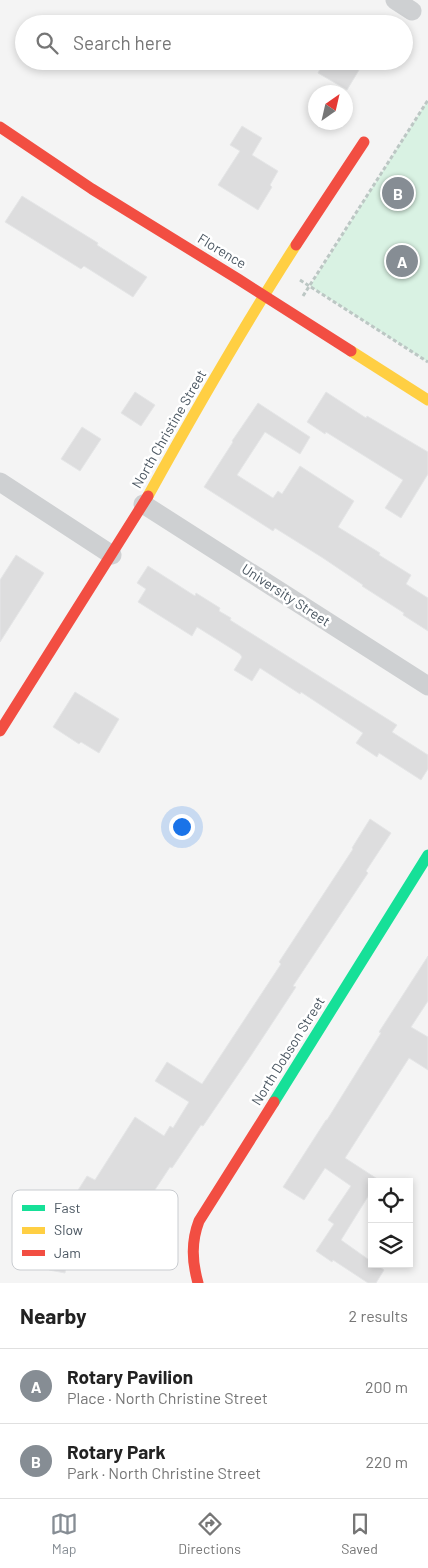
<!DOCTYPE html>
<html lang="en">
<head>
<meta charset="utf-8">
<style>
  body { margin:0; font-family:Barlow,sans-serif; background:#f2f2f2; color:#222 }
  .controls { position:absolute; right:15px; bottom:15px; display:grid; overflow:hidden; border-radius:0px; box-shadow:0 2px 8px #0003 }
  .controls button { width:45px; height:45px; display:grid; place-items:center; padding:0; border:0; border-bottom:1px solid #e0e0e0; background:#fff; color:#222; font:25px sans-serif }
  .compass { position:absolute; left:308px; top:85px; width:45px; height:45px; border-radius:50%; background:#fff; box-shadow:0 2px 8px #0003; rotate:34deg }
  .you { position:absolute; left:181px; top:826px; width:18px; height:18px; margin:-12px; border:4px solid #fff; border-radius:50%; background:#1a73e8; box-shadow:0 0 0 8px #1a73e833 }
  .badge { display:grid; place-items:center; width:32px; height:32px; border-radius:50%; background:#868d94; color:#fff; font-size:16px; font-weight:700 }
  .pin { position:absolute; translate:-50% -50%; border:2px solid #fff; box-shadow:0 1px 5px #0006 }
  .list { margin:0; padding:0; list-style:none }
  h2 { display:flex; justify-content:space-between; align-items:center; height:65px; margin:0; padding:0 20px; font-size:21px }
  h2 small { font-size:16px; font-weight:400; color:#767676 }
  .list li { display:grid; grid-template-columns:32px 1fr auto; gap:15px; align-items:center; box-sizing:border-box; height:75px; padding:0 20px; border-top:1px solid #e0e0e0 }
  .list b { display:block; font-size:19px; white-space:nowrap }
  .list p { margin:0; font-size:16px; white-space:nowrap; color:#767676 }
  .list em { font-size:16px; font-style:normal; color:#767676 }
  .icon { flex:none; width:28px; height:28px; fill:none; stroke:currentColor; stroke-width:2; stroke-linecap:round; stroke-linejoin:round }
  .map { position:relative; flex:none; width:428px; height:1283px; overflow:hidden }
  .search { position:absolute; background:#fff; box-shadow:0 2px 8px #0003; left:15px; right:15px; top:15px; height:55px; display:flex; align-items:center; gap:12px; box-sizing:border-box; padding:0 18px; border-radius:28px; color:#767676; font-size:19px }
  .sheet { height:215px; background:#fff }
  nav { display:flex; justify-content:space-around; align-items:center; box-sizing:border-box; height:70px; border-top:1px solid #e0e0e0; background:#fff; font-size:14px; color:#767676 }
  nav a { display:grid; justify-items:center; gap:2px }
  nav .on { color:#868d94 }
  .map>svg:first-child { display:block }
</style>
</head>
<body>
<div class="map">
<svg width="428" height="1283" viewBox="0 0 428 1283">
  <rect width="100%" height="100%" fill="#f4f4f4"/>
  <path fill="#d9f2e3" d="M428,100v262l-118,-76z"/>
  <g fill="#ddddde" stroke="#e5e6e7">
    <path d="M324,61h20l15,9 -12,20 -29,-17z"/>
    <path d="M242,126l20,12 -10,17 26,16 -8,14 2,2 -14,23 -40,-25 22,-34 -10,-6z"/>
    <path d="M22,196l76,47 -1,2 50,32 -14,20 -49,-31 -3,3 -76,-47z"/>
    <path d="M414,249l4,17 -28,8 -5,-18z"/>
    <path d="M135,392l20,13 -14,21 -20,-13z"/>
    <path d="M326,392l40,26 1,-2 61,36v22l-27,44 -16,-10 18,-28 -77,-48 -1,2 -18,-12z"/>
    <path d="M258,403l52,34 -10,17 -35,-22 -28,43 36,23 5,-7 4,3 18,-28 54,35 -16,26 42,26 -1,2 32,20 -5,9 22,14v33l-25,-16 1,-2 -42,-27 1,-1 -40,-27 -48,-30 -2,3 -69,-44 29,-45 -1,-1z"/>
    <path d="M82,427l19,12 -21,32 -19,-12z"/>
    <path d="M16,555l28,18 -44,69v-62z"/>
    <path d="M148,566l47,30 1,-3 24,15 -1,3 12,7 -1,2 167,105 -5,7 36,23v14l-7,11 -42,-27 -2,4 -21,-14 7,-10 -62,-41 -1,2 -40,-26 -8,13 -18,-11 8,-13 -2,-3 -43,-27 -5,9 -54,-34 8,-13 -9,-6z"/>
    <path d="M75,692l44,27 -20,34 -18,-11 -2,2 -26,-17z"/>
    <path d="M370,819l21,14 -25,38 2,2 -75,113 3,1 -44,67 -49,72 -2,-1 -29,43 -2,-1 -27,41 -2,-1 -31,47 -21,-13 17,-28 -31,-18 12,-19 8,4 40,-63 29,19 6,-10 3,2 16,-26 -34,-21 12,-19 35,22 79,-120 -2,-2 74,-113 -1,-1z"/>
    <path d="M428,956v45l-17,26 17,10v33l-19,-12 -64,100 34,22 -2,2h-5v8l-31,50 31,22v2h4l8,6 -8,13h-8l-35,-23 -1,2 -16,-11 18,-27 -6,-4 23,-34 -26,-18 -21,32 -21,-13 43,-67h1l54,-87 -2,-1z"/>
    <path d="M52,1253l16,3 -3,17 -16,-3z"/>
  </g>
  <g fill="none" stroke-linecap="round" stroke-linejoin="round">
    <g stroke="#bcc7c4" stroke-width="3" stroke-dasharray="4 2.5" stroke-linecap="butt">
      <path d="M300,280l128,82"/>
      <path d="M303,296l125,-196"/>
    </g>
    <g stroke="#ced0d2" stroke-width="19">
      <path d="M395,0l17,11"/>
      <path d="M0,482l112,73"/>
      <path d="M143,504l285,182"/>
    </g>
    <path stroke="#16e098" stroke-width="11" d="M274,1102l154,-247"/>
    <g stroke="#ffcf43" stroke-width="11">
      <path d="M351,351l77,49"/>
      <path d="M148,496c47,-85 95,-169 148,-251"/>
    </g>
    <g stroke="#f24e42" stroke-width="11">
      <path d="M0,127l92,62 146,90 113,72"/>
      <path d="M296,245l68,-103"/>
      <path d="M0,731l148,-235"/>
      <path d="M198,1283c-6,-22 -7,-41 1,-62l75,-119"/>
    </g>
  </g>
  <g text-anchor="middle" stroke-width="5" stroke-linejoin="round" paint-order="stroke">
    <g font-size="14" fill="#4a5661" stroke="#fff">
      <text transform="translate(222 251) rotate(31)" y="5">Florence</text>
      <text transform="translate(169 429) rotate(-60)" y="5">North Christine Street</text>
      <text transform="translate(286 595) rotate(33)" y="5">University Street</text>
      <text transform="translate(288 1051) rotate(-58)" y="5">North Dobson Street</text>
    </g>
  </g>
  <rect x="12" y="1190" width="166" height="80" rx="8" fill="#fff" stroke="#c9ccd0" stroke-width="1"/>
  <rect x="22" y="1205" width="23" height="6" fill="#16e098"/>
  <rect x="22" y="1227" width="23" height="7" fill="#ffcf43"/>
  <rect x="22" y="1250" width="23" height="6" fill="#f24e42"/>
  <g font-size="14" fill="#4a5661">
    <text x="54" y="1213">Fast</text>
    <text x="54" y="1235">Slow</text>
    <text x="54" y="1258">Jam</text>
  </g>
</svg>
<div class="controls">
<button><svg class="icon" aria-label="locate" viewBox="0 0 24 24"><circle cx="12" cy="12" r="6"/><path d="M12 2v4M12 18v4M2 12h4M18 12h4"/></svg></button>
<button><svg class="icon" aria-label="layers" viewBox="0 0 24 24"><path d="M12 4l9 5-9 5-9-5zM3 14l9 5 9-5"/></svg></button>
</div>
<svg class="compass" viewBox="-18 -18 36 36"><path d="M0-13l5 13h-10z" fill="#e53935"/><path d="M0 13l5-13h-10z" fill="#767676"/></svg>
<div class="you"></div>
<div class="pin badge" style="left:402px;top:261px">A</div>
<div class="pin badge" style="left:398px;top:193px">B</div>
<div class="search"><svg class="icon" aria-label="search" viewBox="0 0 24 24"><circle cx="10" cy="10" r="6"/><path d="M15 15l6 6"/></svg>Search here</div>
</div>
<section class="sheet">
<h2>Nearby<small>2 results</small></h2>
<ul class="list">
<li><span class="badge">A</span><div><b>Rotary Pavilion</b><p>Place · North Christine Street</p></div><em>200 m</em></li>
<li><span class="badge">B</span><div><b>Rotary Park</b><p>Park · North Christine Street</p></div><em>220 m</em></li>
</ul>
</section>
<nav>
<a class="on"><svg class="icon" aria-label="map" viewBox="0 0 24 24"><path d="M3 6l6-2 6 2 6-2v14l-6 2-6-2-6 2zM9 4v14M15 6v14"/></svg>Map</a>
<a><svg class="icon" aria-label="directions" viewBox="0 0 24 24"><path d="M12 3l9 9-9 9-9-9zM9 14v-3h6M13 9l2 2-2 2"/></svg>Directions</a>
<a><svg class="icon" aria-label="saved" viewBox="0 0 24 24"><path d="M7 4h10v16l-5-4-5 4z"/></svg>Saved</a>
</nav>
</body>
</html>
